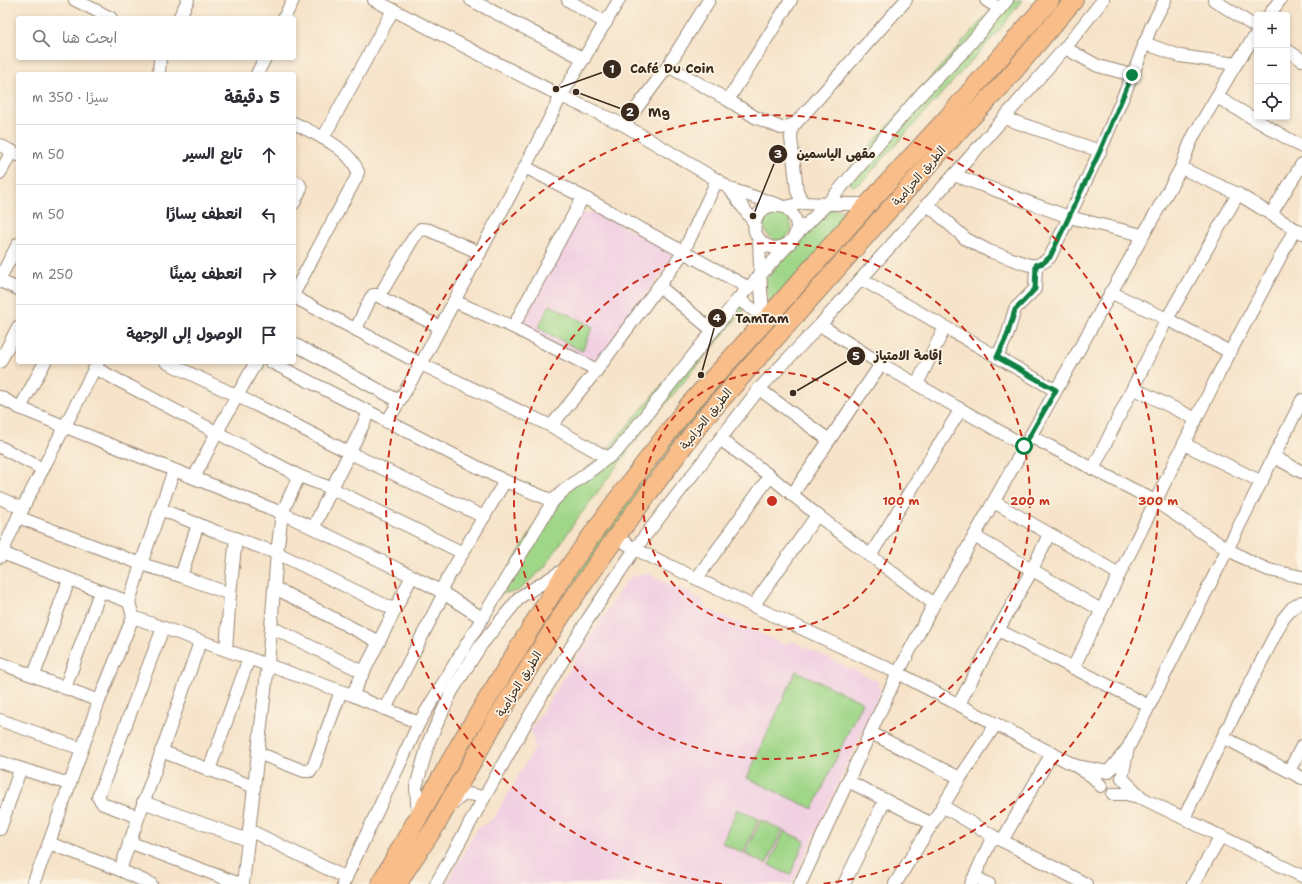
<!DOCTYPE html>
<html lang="ar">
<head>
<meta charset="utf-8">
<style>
  body { margin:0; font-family:"Shantell Sans","Playpen Sans Arabic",sans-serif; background:#f2f2f3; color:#2b2b33; direction:rtl }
  .controls { position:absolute; right:12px; top:12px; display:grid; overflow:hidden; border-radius:4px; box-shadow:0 2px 6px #0003 }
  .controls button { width:36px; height:36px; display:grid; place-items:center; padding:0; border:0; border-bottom:1px solid #e1e1e2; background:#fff; color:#2b2b33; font:20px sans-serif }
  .stop { position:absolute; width:12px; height:12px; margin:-9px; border:3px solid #0b8043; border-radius:50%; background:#fff }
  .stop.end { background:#0b8043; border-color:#fff; box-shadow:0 1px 4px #0008 }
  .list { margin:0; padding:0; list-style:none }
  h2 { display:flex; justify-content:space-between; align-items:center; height:52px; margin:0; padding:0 16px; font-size:17px }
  h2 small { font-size:13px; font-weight:400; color:#7c7c81 }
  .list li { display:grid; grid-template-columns:26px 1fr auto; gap:12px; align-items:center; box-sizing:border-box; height:60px; padding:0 16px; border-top:1px solid #e1e1e2 }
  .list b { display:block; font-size:15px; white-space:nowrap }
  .list em { font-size:13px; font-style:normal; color:#7c7c81 }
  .icon { flex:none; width:22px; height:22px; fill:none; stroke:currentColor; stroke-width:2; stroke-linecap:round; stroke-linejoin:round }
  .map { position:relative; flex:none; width:1302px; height:884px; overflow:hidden; direction:ltr }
  .search { position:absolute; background:#fff; box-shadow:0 2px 6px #0003; left:16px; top:16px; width:280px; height:44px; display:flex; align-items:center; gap:10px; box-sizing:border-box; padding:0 14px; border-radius:4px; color:#7c7c81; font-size:15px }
  .panel { position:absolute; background:#fff; box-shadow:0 2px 6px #0003; left:16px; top:72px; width:280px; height:292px; border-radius:4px; direction:rtl }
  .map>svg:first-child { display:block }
</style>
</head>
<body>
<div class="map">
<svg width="1302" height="884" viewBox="0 0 1302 884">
  <rect width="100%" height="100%" fill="#fcf5e5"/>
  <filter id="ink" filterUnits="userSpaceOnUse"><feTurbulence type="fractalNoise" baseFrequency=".025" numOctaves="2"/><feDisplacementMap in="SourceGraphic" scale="8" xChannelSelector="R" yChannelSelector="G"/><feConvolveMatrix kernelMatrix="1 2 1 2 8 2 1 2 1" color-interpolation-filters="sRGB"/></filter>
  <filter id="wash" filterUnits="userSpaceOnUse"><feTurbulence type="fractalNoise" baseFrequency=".012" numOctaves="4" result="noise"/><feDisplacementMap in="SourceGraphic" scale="16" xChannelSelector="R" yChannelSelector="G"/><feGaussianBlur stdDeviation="0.9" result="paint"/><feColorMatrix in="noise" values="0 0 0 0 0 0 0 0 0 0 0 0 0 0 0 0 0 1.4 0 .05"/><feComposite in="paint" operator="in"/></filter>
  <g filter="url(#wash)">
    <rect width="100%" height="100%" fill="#f6e3c9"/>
    <g fill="#f1d0e2">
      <path d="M597,212l72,39 4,8 -72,97 -16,5 -55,-27 -7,-13 57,-107z"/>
      <path d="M648,573l54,26 4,9 77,36 9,-3 85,40 4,10 -89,193h-346l31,-55 16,-10 42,-72 -4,-18 97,-151z"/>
    </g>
    <g fill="#9fd688" stroke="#6d8053">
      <path d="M1000,0h22l-20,27 -140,155 -9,4 -10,-10z"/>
      <path d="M1056,0h9l-367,416 -255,375 112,-194 138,-186z"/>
      <path d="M830,209l23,3 -84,95 -4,-26 28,-36z"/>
      <path d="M779,211l10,4 3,16c-2,2 -4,5 -7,7 -16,11 -34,-21 -6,-27z"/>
      <path d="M738,297l6,5 -1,9 -93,111 -75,100 -31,46 -26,23 -25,4 57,-94 55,-49z"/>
      <path d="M550,305l43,22 -11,24 -44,-23z"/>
      <path d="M796,671l66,31 -49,107 -66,-31z"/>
      <path d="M737,809l22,10 -16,34 -21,-10z"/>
      <path d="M761,820l21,10 -16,34 -21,-10z"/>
      <path d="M784,831l21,10 -15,34 -21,-10z"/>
    </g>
  </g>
  <g filter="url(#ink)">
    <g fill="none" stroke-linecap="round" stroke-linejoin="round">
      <g stroke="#988674" stroke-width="14">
        <g id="minor">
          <path d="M75,0l36,18"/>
          <path d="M374,0l187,96 63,29 93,55 13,9 49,16"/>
          <path d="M471,0l113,59"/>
          <path d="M568,0l38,23"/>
          <path d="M986,0l14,9"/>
          <path d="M1214,0l43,28"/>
          <path d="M1269,15l11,-15"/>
          <path d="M179,18l9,-18"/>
          <path d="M284,18l9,-18"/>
          <path d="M1144,43l36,13 56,8"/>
          <path d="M1065,48l33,18 34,9"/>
          <path d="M1287,50l15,10"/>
          <path d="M668,66l60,34 27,17 26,11 6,-1 9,-4 18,-20 92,-103"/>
          <path d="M159,74l1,-16"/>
          <path d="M257,74l8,-16"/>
          <path d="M1217,97l85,50"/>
          <path d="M728,100l63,-100"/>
          <path d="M1004,118l96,33"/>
          <path d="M294,123c21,11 56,25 64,49l-2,6 -62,115"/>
          <path d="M624,125l44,-59 41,-66"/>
          <path d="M792,126l-1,12 6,53 6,12"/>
          <path d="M323,138l70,-128"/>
          <path d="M0,145l18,10"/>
          <path d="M525,167l58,30 166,91"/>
          <path d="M1181,168l8,-22 5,-11 42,-71 21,-31"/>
          <path d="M0,173l12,-22"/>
          <path d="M954,175l115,42 73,18"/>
          <path d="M294,181l5,3 2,4 -7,15"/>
          <path d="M730,189l25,35"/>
          <path d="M927,204l39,35 23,12 37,13c10,3 17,0 24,-7l50,-106 37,-87 14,-37 14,-27"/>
          <path d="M785,207c34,26 -14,60 -29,27 -5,-11 3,-26 15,-28 5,-1 10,1 15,1 6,-1 12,-4 18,-4 7,0 14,1 21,1 15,0 29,0 43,0"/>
          <path d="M1271,214l31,-50"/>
          <path d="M795,236l32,-32 96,-112 40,-40 44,-52"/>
          <path d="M759,240l2,50 3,32"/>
          <path d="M0,278l18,-34"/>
          <path d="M861,279l194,111"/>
          <path d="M0,281l18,8"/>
          <path d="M659,286l54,45"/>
          <path d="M384,288l30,-51 7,-8 8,1 51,23"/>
          <path d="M1110,292l57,27 63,33"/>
          <path d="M294,297l127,67 130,62 57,32"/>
          <path d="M738,299l26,18"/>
          <path d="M454,301l59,26 84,43"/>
          <path d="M820,325l61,39 144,82"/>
          <path d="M513,327l70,-130"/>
          <path d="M356,329l14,-30 3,-4h3l64,32"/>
          <path d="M294,344l105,57"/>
          <path d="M997,357l10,-21 8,-27 20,-20 1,-24"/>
          <path d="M0,362l18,-35"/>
          <path d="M166,362l90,43 94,48 134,64"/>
          <path d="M271,362l234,119 48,20"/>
          <path d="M95,368l204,108 32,12 132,65"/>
          <path d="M917,384l28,-57"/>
          <path d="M1133,388l63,31"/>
          <path d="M759,389l70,51"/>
          <path d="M0,397l20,11 46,19 216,86 130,63 28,15 42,27"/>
          <path d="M20,408l25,-46"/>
          <path d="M387,422l34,-58 104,-197 36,-71 58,-96"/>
          <path d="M551,426l46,-56 86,-117 34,-73"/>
          <path d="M1030,436l125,65 72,48 28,15 14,6 33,7"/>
          <path d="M720,439l50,37 47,39 117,89"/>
          <path d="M1184,444l78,38"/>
          <path d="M0,447l43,22"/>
          <path d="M1274,457l28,15"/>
          <path d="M1093,469l74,-150 71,-125 57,35"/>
          <path d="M194,478l23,-46 39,-70"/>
          <path d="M792,495l89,-131"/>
          <path d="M0,498l23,11"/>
          <path d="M994,502l125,72"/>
          <path d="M160,509l57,23 60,21 118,57"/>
          <path d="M18,517l123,47 40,12 49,18"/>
          <path d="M314,527c17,-39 37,-76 55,-115"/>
          <path d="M974,536l127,74"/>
          <path d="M616,537l19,12 118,57 145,67 178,93"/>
          <path d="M2,553l127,49"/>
          <path d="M870,556l91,-147"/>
          <path d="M0,557l18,-40 80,-155"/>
          <path d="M181,576l17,-52"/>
          <path d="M697,578l73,-102"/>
          <path d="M275,588l104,54"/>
          <path d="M440,591l65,-110"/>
          <path d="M753,606l64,-91"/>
          <path d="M133,617l219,78 67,28"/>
          <path d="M271,627l92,45"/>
          <path d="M998,630l151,76"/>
          <path d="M226,650l4,-56 6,-56"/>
          <path d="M0,663l99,38"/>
          <path d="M1073,668l143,-289 79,-150 7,4"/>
          <path d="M34,675l35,-95"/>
          <path d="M65,688l35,-96"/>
          <path d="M352,695l60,-119"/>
          <path d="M959,704l39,-74 34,-60 17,-36"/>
          <path d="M385,709l59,-116"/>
          <path d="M0,720l82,29"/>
          <path d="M871,733l89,45"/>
          <path d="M1223,737l79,41"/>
          <path d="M1128,748l174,-348"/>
          <path d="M161,751l93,36"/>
          <path d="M258,753l46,18h6l4,-6 27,-74"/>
          <path d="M0,762l69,22"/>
          <path d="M209,770l40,-112"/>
          <path d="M1289,771l13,-25"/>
          <path d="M848,781l84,43"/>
          <path d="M1101,786l-8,-9 -17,-11 32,6 20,-24 -6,30 20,20 -16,-4h-13"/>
          <path d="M1142,798l160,78"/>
          <path d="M143,802l105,38"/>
          <path d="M452,805c11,-13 17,-13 32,-7"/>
          <path d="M944,807l49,29 93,48"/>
          <path d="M418,816l-2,-29 13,-46 23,-50 29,-46 39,-48 45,-28"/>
          <path d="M138,817l-35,-13 -5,-7 65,-169"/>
          <path d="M1184,818l39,-81 60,-118 9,-11 10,-6"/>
          <path d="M0,829l20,-59"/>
          <path d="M249,830l97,48"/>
          <path d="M1002,841l50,-88"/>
          <path d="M129,842l111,42"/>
          <path d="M49,843l71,27 31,14"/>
          <path d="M120,870l80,-228"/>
          <path d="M975,877l14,7"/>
          <path d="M33,884l16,-41 50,-142 34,-84 -4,-15 12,-38 33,-94"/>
          <path d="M243,884l25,-220 9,-111 5,-40 17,-37"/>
          <path d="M343,884l76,-161 134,-222 9,-9 56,-42 120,-151 52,-56"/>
          <path d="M436,884l97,-174 55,-91 47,-70 124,-160 61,-64 134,-150 111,-127 38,-48"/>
          <path d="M800,884l98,-211 36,-69 29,-48 218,-388 57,26"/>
          <path d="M844,884l41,-84"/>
          <path d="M895,884l65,-106 36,-54"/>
          <path d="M971,884l22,-48"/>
          <path d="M1193,884l28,-48"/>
        </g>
      </g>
      <g stroke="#988674" stroke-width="20">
        <g id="highway">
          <path d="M380,884l83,-145 85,-139 21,-33 45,-63 74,-98 76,-84 104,-118 80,-87 102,-117"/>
          <path d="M398,884l8,-14 30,-45 60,-105 71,-113 49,-70 86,-116 261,-295 39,-41 72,-85"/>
        </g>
      </g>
      <use href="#minor" stroke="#fff" stroke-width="12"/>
      <use href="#highway" stroke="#f8bd88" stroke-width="18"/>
    </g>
  </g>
  <g fill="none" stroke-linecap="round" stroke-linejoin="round" filter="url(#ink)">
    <path stroke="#0b8043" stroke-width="5" d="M1024,446l32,-56 -59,-33 10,-21 8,-26 20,-21 1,-24 7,-2 7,-6 50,-106 32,-76"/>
  </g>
  <g fill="none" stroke="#c8321e" stroke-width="2" stroke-dasharray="7 5">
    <circle cx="772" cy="501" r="129"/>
    <circle cx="772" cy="501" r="258"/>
    <path d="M722 884A386 386 0 1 1 822 884"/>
  </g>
  <g text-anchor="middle" stroke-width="3.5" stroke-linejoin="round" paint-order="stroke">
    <g font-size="12" fill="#3b2a1e" stroke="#fcf5e5">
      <text transform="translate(919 176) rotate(-49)" y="4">الطريق الحزامية</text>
      <text transform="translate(706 419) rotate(-51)" y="4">الطريق الحزامية</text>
      <text transform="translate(519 684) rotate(-58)" y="4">الطريق الحزامية</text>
    </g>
  </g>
  <circle cx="772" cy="501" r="6" fill="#c8321e" stroke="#fcf5e5" stroke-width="2"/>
  <g font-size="12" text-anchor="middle" font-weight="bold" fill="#c8321e" stroke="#fcf5e5" stroke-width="3.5" stroke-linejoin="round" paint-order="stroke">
    <text x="901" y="505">100 m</text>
    <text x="1030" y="505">200 m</text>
    <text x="1158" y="505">300 m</text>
  </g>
  <path fill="none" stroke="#3b2a1e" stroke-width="1.5" d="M556 89L612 69M576 92L630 112M753 216L778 154M701 375L717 318M793 393L856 356"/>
  <g fill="#3b2a1e" stroke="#fcf5e5" stroke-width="1.5">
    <circle cx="556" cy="89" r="4"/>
    <circle cx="576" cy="92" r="4"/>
    <circle cx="753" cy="216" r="4"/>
    <circle cx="701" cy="375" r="4"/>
    <circle cx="793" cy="393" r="4"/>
    <circle cx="612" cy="69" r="10"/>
    <circle cx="630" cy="112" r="10"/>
    <circle cx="778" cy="154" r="10"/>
    <circle cx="717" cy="318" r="10"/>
    <circle cx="856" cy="356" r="10"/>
  </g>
  <g font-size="12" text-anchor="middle" font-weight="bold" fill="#fff">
    <text x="612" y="73">1</text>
    <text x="630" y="116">2</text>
    <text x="778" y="158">3</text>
    <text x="717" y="322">4</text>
    <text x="856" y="360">5</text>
  </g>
  <g font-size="13" text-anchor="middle" font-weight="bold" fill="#3b2a1e" stroke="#fcf5e5" stroke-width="3.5" stroke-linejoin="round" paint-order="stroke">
    <text x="672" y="73">Café Du Coin</text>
    <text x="659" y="117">Mg</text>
    <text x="836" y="158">مقهى الياسمين</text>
    <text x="762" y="323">TamTam</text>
    <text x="908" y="360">إقامة الامتياز</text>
  </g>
</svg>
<div class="controls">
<button>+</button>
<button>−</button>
<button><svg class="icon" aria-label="locate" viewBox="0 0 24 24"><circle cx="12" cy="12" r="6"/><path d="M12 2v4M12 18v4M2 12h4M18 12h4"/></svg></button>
</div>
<div class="stop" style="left:1024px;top:446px"></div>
<div class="stop end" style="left:1132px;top:75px"></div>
<div class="search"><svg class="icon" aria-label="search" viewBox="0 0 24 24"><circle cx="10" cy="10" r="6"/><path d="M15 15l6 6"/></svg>ابحث هنا</div>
<section class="panel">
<h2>5 دقيقة<small>سيرًا · 350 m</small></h2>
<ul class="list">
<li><svg class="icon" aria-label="ahead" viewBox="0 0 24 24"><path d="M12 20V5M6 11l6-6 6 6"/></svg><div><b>تابع السير</b></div><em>50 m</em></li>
<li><svg class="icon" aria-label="left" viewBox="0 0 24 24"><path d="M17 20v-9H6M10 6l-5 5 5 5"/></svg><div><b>انعطف يسارًا</b></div><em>50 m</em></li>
<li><svg class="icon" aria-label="right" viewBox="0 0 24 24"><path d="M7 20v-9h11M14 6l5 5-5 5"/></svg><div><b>انعطف يمينًا</b></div><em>250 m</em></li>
<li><svg class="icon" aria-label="arrive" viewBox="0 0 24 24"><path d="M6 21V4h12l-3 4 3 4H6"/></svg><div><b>الوصول إلى الوجهة</b></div></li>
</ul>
</section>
</div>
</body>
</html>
